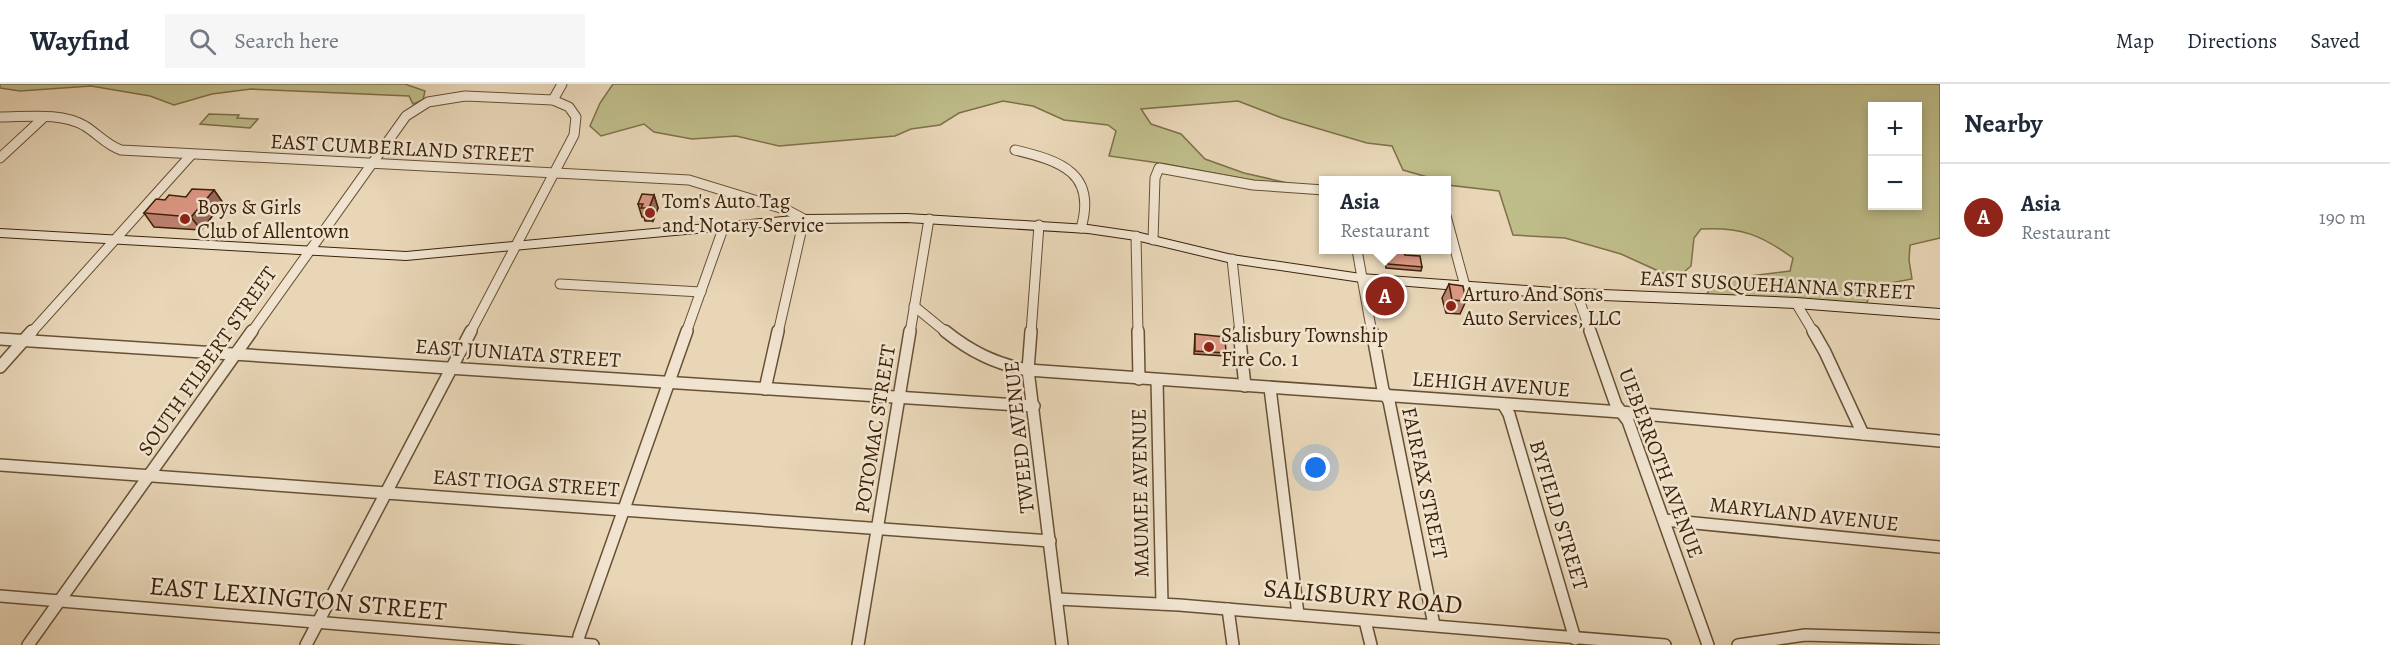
<!DOCTYPE html>
<html lang="en">
<head>
<meta charset="utf-8">
<style>
  body { margin:0; font-family:Alegreya,serif; background:#f6f6f7; color:#1f2937 }
  .controls { position:absolute; right:18px; top:18px; display:grid; overflow:hidden; border-radius:0px; box-shadow:0 3px 9px #0003 }
  .controls button { width:54px; height:54px; display:grid; place-items:center; padding:0; border:0; border-bottom:2px solid #e0e1e3; background:#fff; color:#1f2937; font:30px sans-serif }
  .you { position:absolute; left:1316px; top:384px; width:21px; height:21px; margin:-15px; border:4px solid #fff; border-radius:50%; background:#1a73e8; box-shadow:0 0 0 9px #1a73e833 }
  .badge { display:grid; place-items:center; width:39px; height:39px; border-radius:50%; background:#8f2418; color:#fff; font-size:20px; font-weight:700 }
  .pin { position:absolute; translate:-50% -50%; border:3px solid #fff; box-shadow:0 2px 6px #0006 }
  .popup { position:absolute; left:1319px; top:92px; width:132px; height:78px; box-sizing:border-box; display:grid; place-content:center; border-radius:0px; background:#fff; filter:drop-shadow(0 2px 4px #0005); font-size:20px; white-space:nowrap; color:#747a83 }
  .popup b { font-size:22px; color:#1f2937 }
  .popup::after { content:''; position:absolute; left:50%; top:100%; margin-left:-12px; border:12px solid transparent; border-top-color:#fff }
  .list { margin:0; padding:0; list-style:none }
  h2 { display:flex; justify-content:space-between; align-items:center; height:78px; margin:0; padding:0 24px; font-size:26px }
  h2 small { font-size:20px; font-weight:400; color:#747a83 }
  .list li { display:grid; grid-template-columns:39px 1fr auto; gap:18px; align-items:center; box-sizing:border-box; height:108px; padding:0 24px; border-top:2px solid #e0e1e3 }
  .list b { display:block; font-size:22px; white-space:nowrap }
  .list p { margin:0; font-size:20px; white-space:nowrap; color:#747a83 }
  .list em { font-size:20px; font-style:normal; color:#747a83 }
  .icon { flex:none; width:33px; height:33px; fill:none; stroke:currentColor; stroke-width:2; stroke-linecap:round; stroke-linejoin:round }
  .map { position:relative; flex:none; width:1940px; height:561px; overflow:hidden }
  header { display:flex; align-items:center; gap:36px; box-sizing:border-box; height:84px; padding:0 30px; background:#fff; border-bottom:2px solid #e0e1e3 }
  header strong { font-size:28px }
  nav { display:flex; gap:33px; margin-inline-start:auto; font-size:21px }
  .search { width:420px; height:54px; background:#f6f6f7; display:flex; align-items:center; gap:15px; box-sizing:border-box; padding:0 21px; border-radius:0px; color:#747a83; font-size:22px }
  main { display:flex }
  aside { flex:1; background:#fff }
  .map>svg:first-child { display:block }
</style>
</head>
<body>
<header>
<strong>Wayfind</strong>
<div class="search"><svg class="icon" aria-label="search" viewBox="0 0 24 24"><circle cx="10" cy="10" r="6"/><path d="M15 15l6 6"/></svg>Search here</div>
<nav><a>Map</a><a>Directions</a><a>Saved</a></nav>
</header>
<main>
<div class="map">
<svg width="1940" height="561" viewBox="0 0 1940 561">
  <rect width="100%" height="100%" fill="#e8d6b7"/>
  <filter id="stains"><feTurbulence type="fractalNoise" baseFrequency=".00333" numOctaves="4"/><feColorMatrix values="0 0 0 0 .2 0 0 0 0 .09 0 0 0 0 .02 0 0 0 .5 -.17"/></filter>
  <radialGradient id="worn" r=".72"><stop offset=".6" stop-color="#630" stop-opacity="0"/><stop offset="1" stop-color="#630" stop-opacity=".3"/></radialGradient>
  <g fill="#bebc89" stroke="#7e7048" stroke-width="1.5" fill-rule="evenodd">
    <path d="M0,0h405l20,7 -2,9 -10,4 -4,-8 -158,-7 -39,5 -38,11 -24,-9 -59,-10 -71,5 -20,-3z"/>
    <path d="M613,0h1327v154l-30,7 -1,15 3,19 -37,7 -11,22 -159,-10 6,-12 22,-8 57,-7 3,-13c-32,-23 -51,-31 -92,-29l-7,9 -3,28 -15,13 -55,-25 -56,-16 -52,-3 -14,-44 -52,-6 -1,-4 -8,-1 -35,-10 -11,-24 -25,-3 -85,-25 -44,-17 -97,8 10,15 30,10 24,25 39,14 57,13 -24,-1 -111,-21 -57,-8 7,-25 -8,-6 -44,-5 -31,-14 -30,-5 -44,12 -19,12 -29,4 -16,7 -116,10 -43,-10 -44,3 -38,-7 -10,-8 -43,12 -11,-10 10,-23zM1872,22h46v100h-46z"/>
    <path d="M209,30l30,1 -2,3 21,1 -8,9 -50,-4z"/>
  </g>
  <g fill="none" stroke-linecap="round" stroke-linejoin="round">
    <g stroke="#685034" stroke-width="11">
      <g id="minor-far1">
        <path d="M553,16l9,-16"/>
        <path d="M0,33c27,0 61,-5 85,9 13,8 21,19 36,24l568,30 98,30 17,9 -26,114"/>
        <path d="M1015,66c46,11 82,23 66,78"/>
        <path d="M0,74l42,-39"/>
        <path d="M1446,132l19,70"/>
        <path d="M1136,152l2,97"/>
        <path d="M1153,156l2,-62 4,-10 94,17 71,5"/>
        <path d="M1357,166l15,83"/>
        <path d="M1232,175l8,74"/>
        <path d="M560,200l141,8"/>
        <path d="M1577,210l14,39"/>
        <path d="M1796,219l18,30"/>
        <path d="M914,222l33,27"/>
        <path d="M31,249l160,-178"/>
        <path d="M251,249l155,-217 22,-14 37,-6 88,4 16,7 7,10 -2,18 -104,198"/>
        <path d="M686,249l38,-107"/>
        <path d="M910,249l19,-114"/>
        <path d="M1031,249l8,-108"/>
      </g>
    </g>
    <g stroke="#685034" stroke-width="14">
      <g id="minor">
        <path d="M945,247c26,21 51,33 83,39l593,42 319,29"/>
        <path d="M1031,247l-3,39 34,275"/>
        <path d="M1138,247l1,48"/>
        <path d="M1239,247l6,55"/>
        <path d="M1372,247l11,59 6,11 45,224"/>
        <path d="M1590,247l26,74 12,16 80,224"/>
        <path d="M1813,247l12,21 38,82"/>
        <path d="M0,255l1034,67"/>
        <path d="M0,283l32,-36"/>
        <path d="M1157,296l5,224"/>
        <path d="M1270,304l28,226"/>
        <path d="M765,305l13,-58"/>
        <path d="M1503,320l6,10 66,225"/>
        <path d="M0,381l1050,76"/>
        <path d="M1664,436l276,27"/>
        <path d="M0,512l593,49"/>
        <path d="M1057,515l122,6 486,40"/>
        <path d="M1228,525l5,36"/>
        <path d="M1365,537l6,24"/>
        <path d="M28,561l224,-314"/>
        <path d="M306,561l165,-314"/>
        <path d="M578,561l1,-9 108,-305"/>
        <path d="M858,561l52,-314"/>
        <path d="M1738,561l67,-10 135,4"/>
      </g>
    </g>
    <g stroke="#3e2308" stroke-width="2">
      <path id="secondary" d="M907,130l181,11 48,7 96,23 129,19 193,14 242,10 144,11v10l-144,-11 -242,-10 -193,-16 -129,-19 -96,-23 -48,-7 -181,-11 -103,1 -398,37 -406,-23v-8l406,23 398,-37z"/>
    </g>
    <use href="#minor-far1" stroke="#f0e4d0" stroke-width="9"/>
    <use href="#minor" stroke="#f0e4d0" stroke-width="11"/>
    <use href="#secondary" fill="#f0e4d0" fill-rule="evenodd"/>
  </g>
  <g fill="#bd8271" stroke="#3e2308" stroke-width="1.5">
    <path d="M214,106l9,13 -22,27 -47,-3 -10,-14 21,-13 21,-3z"/>
    <path d="M654,111l4,13 -5,13h-8l-1,-4h-2l-4,-13z"/>
    <path d="M1384,165l21,6 17,12 -1,4 -35,-3 -3,-16z"/>
    <path d="M1379,197l19,13 -4,10 -16,-2 -3,-11z"/>
    <path d="M1449,200l17,17 -6,13 -14,-1 -4,-15z"/>
    <path d="M1195,250l31,19 -1,3 -31,-2z"/>
  </g>
  <g fill="#9a6a5c" stroke="#3e2308" stroke-width="1.5">
    <path d="M214,106l9,13 -22,27 -10,-13z"/>
    <path d="M654,111l4,13 -5,13 -4,-13z"/>
  </g>
  <g fill="#dc9783" stroke="#3e2308" stroke-width="1.5">
    <path d="M192,105l22,1 -23,27 -47,-4 12,-14 9,1 4,-5 17,2z"/>
    <path d="M642,110l12,1 -5,13h-8l2,-4h-5z"/>
    <path d="M1385,165l18,1 2,5 15,1 2,11 -34,-3z"/>
    <path d="M1379,197l18,1 1,12 -16,-2z"/>
    <path d="M1449,200l14,2 3,15 -14,-1z"/>
    <path d="M1195,250l30,3 1,16 -31,-2z"/>
  </g>
  <g fill="#8f2418" stroke="#f0e4d0" stroke-width="2">
    <circle cx="650" cy="129" r="6"/>
    <circle cx="185" cy="135" r="6"/>
    <circle cx="1451" cy="222" r="6"/>
    <circle cx="1209" cy="263" r="6"/>
  </g>
  <g text-anchor="middle" stroke-width="5" stroke-linejoin="round" paint-order="stroke">
    <g font-size="21" fill="#3e2308" stroke="#f0e4d0">
      <text transform="translate(402 64) rotate(3)" y="7">EAST CUMBERLAND STREET</text>
      <text transform="translate(1777 201) rotate(3)" y="7">EAST SUSQUEHANNA STREET</text>
      <text transform="translate(518 269) rotate(4)" y="7">EAST JUNIATA STREET</text>
      <text transform="translate(207 277) rotate(-55)" y="7">SOUTH FILBERT STREET</text>
      <text transform="translate(1491 300) rotate(4)" y="7">LEHIGH AVENUE</text>
      <text transform="translate(875 345) rotate(-81)" y="7">POTOMAC STREET</text>
      <text transform="translate(1019 353) rotate(-96)" y="7">TWEED AVENUE</text>
      <text transform="translate(1661 379) rotate(69)" y="7">UEBERROTH AVENUE</text>
      <text transform="translate(526 399) rotate(4)" y="7">EAST TIOGA STREET</text>
      <text transform="translate(1425 399) rotate(78)" y="7">FAIRFAX STREET</text>
      <text transform="translate(1140 409) rotate(-91)" y="7">MAUMEE AVENUE</text>
      <text transform="translate(1804 430) rotate(6)" y="7">MARYLAND AVENUE</text>
      <text transform="translate(1559 431) rotate(73)" y="7">BYFIELD STREET</text>
    </g>
    <g font-size="21" fill="#3e2308" stroke="#f0e4d0" text-anchor="start">
      <text x="662" y="124">Tom's Auto Tag<tspan x="662" dy="24">and Notary Service</tspan></text>
      <text x="197" y="130">Boys &amp; Girls<tspan x="197" dy="24">Club of Allentown</tspan></text>
      <text x="1463" y="217">Arturo And Sons<tspan x="1463" dy="24">Auto Services, LLC</tspan></text>
      <text x="1221" y="258">Salisbury Township<tspan x="1221" dy="24">Fire Co. 1</tspan></text>
    </g>
    <g font-size="26" fill="#3e2308" stroke="#f0e4d0">
      <text transform="translate(1363 512) rotate(5)" y="9">SALISBURY ROAD</text>
      <text transform="translate(298 514) rotate(5)" y="9">EAST LEXINGTON STREET</text>
    </g>
  </g>
  <rect width="100%" height="100%" filter="url(#stains)"/>
  <rect width="100%" height="100%" fill="url(#worn)"/>
</svg>
<div class="controls">
<button>+</button>
<button>−</button>
</div>
<div class="you"></div>
<div class="pin badge" style="left:1385px;top:212px">A</div>
<div class="popup"><b>Asia</b>Restaurant</div>
</div>
<aside>
<h2>Nearby<small></small></h2>
<ul class="list">
<li><span class="badge">A</span><div><b>Asia</b><p>Restaurant</p></div><em>190 m</em></li>
</ul>
</aside>
</main>
</body>
</html>
